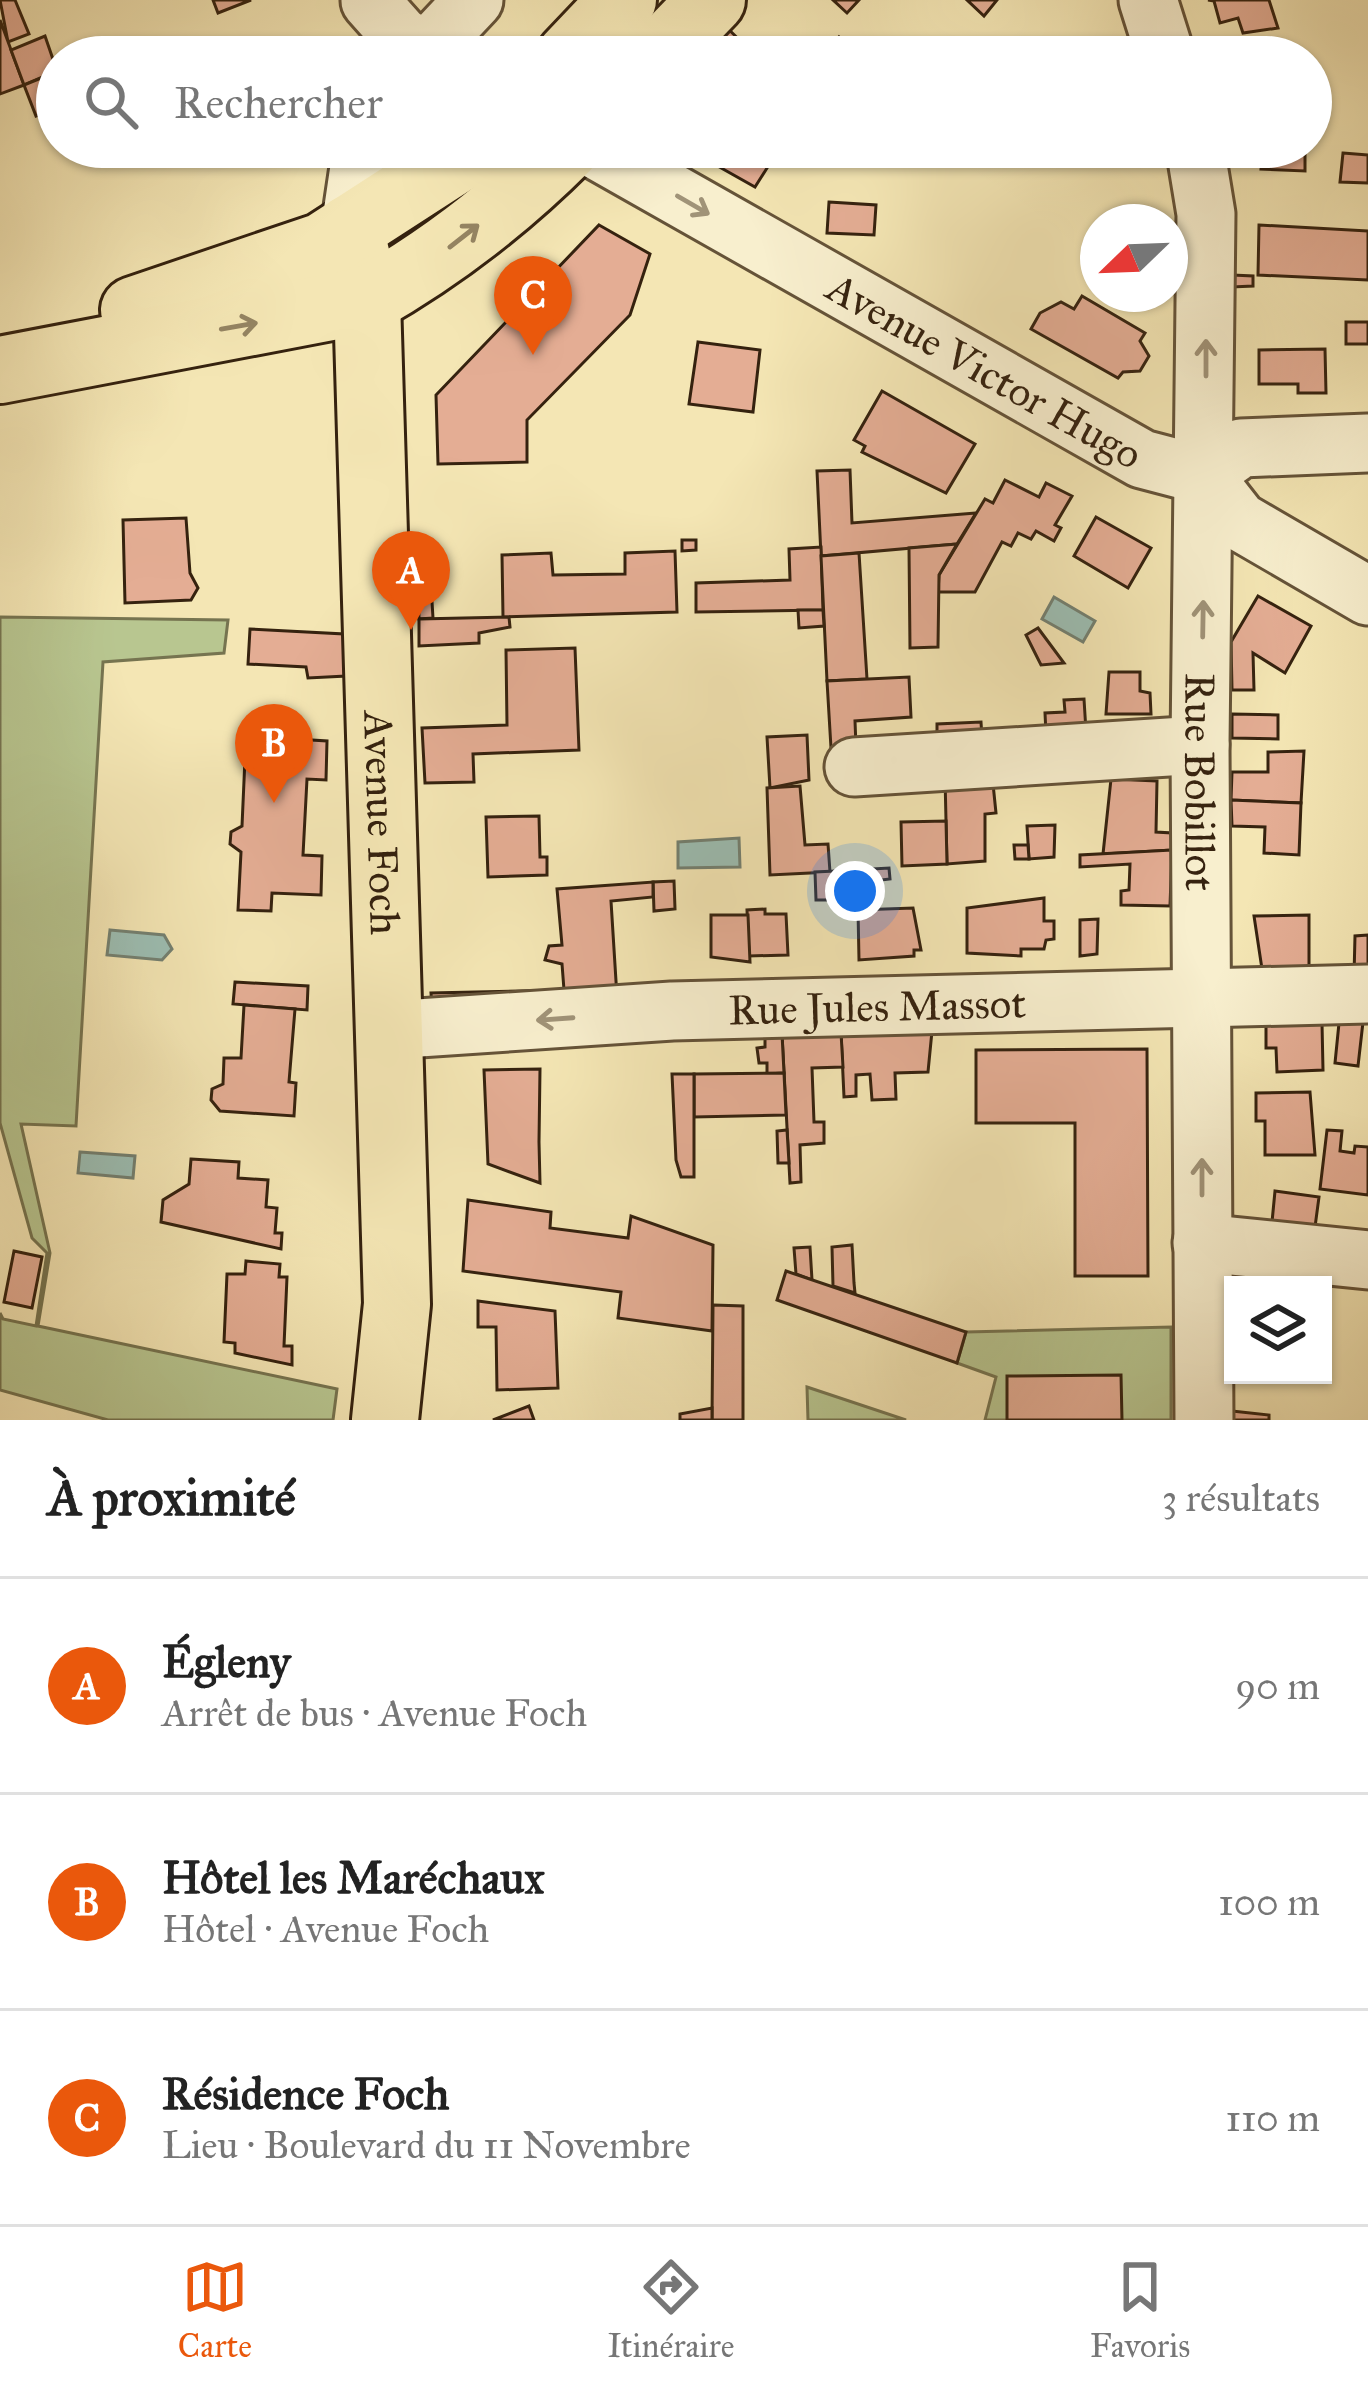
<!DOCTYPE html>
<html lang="fr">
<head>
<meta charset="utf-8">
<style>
  body { margin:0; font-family:"IM FELL Great Primer",serif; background:#f6f6f6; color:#222 }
  .controls { position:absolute; right:36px; bottom:36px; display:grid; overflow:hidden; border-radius:0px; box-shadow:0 3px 9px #0004 }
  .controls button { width:108px; height:108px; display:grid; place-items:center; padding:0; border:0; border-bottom:3px solid #e0e0e0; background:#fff; color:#222; font:60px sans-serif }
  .compass { position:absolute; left:1080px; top:204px; width:108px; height:108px; border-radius:50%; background:#fff; box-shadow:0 3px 9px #0004; rotate:247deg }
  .you { position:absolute; left:855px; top:891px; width:42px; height:42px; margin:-30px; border:9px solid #fff; border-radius:50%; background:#1a73e8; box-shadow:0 0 0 18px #1a73e833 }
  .badge { display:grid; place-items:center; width:78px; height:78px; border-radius:50%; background:#ea580c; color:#fff; font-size:39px; font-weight:700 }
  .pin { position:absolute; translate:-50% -99px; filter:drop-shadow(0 3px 6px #0008) }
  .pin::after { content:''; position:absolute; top:63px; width:42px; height:36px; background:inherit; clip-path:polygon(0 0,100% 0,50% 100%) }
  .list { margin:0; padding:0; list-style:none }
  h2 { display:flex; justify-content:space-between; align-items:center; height:156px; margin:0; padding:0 48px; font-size:51px }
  h2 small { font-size:39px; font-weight:400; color:#767676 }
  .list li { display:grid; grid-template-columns:78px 1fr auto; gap:36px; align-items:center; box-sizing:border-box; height:216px; padding:0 48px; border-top:3px solid #e0e0e0 }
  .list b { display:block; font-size:45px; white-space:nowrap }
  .list p { margin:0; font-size:39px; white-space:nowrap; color:#767676 }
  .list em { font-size:39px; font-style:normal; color:#767676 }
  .icon { flex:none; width:66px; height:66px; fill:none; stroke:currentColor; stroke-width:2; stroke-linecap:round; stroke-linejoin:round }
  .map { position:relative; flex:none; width:1368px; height:1420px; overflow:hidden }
  .search { position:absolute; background:#fff; box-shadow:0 3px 9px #0004; left:36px; right:36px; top:36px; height:132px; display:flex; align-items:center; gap:30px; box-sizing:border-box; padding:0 42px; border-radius:66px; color:#767676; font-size:45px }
  .sheet { height:804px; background:#fff }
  nav { display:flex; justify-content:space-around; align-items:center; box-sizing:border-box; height:168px; border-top:3px solid #e0e0e0; background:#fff; font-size:33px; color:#767676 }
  nav a { display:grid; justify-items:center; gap:6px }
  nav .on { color:#ea580c }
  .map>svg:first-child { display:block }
</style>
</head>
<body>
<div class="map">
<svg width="1368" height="1420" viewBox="0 0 1368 1420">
  <rect width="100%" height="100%" fill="#f4e6b4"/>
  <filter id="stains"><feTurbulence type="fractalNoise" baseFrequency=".00167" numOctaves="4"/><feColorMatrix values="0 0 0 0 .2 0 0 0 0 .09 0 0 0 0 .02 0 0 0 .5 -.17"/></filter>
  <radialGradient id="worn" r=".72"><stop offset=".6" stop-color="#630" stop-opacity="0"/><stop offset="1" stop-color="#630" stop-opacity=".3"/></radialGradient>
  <g fill="#b8c690" stroke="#767450" stroke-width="3">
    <path d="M0,617l228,3 -4,33 -121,9 -27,464 -55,-2 29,129 -12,73 299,63 -4,31h-225l-108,-30v-77l3,6 33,7 11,-73 -15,-15 -32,-115z"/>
    <path d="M1171,1327v93h-186l11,-43 -39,-14 9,-31z"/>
    <path d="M807,1387l99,33h-98z"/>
  </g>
  <g fill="#9cbeb3" stroke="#738071" stroke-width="3">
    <path d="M1054,597l41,24 -12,21 -41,-23z"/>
    <path d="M739,838l1,29 -62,1v-26z"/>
    <path d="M110,930l54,5 8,14 -10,11 -55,-5z"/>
    <path d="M80,1152l55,4 -2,22 -55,-5z"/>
  </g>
  <g fill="#e4ad94" stroke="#35220f" stroke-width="3">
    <path d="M0,0h15l14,34 -21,8z"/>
    <path d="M213,0h38l-33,13z"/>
    <path d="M833,0h26l-12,13z"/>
    <path d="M967,0h30l-13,16z"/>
    <path d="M1208,0h61l9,28 -35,5 -5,-15 -18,5 -6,-22z"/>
    <path d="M0,20l24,65 -24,9z"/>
    <path d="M722,23l35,34h-68z"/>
    <path d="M45,36l12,35 -33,14 -13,-35z"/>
    <path d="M839,37l20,19 8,-8 9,9h-55z"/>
    <path d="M46,76l11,32 -21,8 -12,-31z"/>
    <path d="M695,147h69l10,10 -19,30 -64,-36z"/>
    <path d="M835,147h47l-1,5z"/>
    <path d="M939,147h34l-1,10 -36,-2z"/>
    <path d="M1251,147h54v24l-44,-2 1,-10h-12z"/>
    <path d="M1343,153l25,2v28l-28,-1z"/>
    <path d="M829,202l47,3 -2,30 -47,-2z"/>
    <path d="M599,225l51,29 -20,61 -103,105v42l-89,2 -2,-69z"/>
    <path d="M1259,225l109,6v49l-110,-5z"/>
    <path d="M1232,275l21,1v10l-21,1z"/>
    <path d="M1082,296l63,37 -5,8 9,15 -9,15 -17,1 -5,6 -87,-49 9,-16 21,-11 13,7z"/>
    <rect x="1346" y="322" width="22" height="22"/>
    <path d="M698,342l62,8 -7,62 -64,-8z"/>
    <path d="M1325,349l1,44h-28v-9h-39v-34z"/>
    <path d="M882,391l93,53 -29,49 -84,-41 3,-6 -11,-6z"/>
    <path d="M850,470l2,53 124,-10 -19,31 -136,12 -4,-85z"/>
    <path d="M1005,480l34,17 7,-14 26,13 -17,29 6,3 -7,13 -18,-10 -5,8 -13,-6 -7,13 -9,-4 -27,50h-37l1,-17 46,-76 8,4z"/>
    <path d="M1096,517l55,31 -23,40 -54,-32z"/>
    <path d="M186,518l4,55 8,15 -7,12 -66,3 -2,-83z"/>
    <path d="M682,540h14v10l-14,1z"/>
    <path d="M957,544l-18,31 -1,72 -28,1 -1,-100z"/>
    <path d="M821,547l2,63 -127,2v-29l94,-3 -1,-31z"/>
    <path d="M675,551l2,61 -174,5 -1,-62 49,-2 2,22 72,-1v-21z"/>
    <path d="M859,553l8,126 -40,2 -6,-125z"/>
    <path d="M431,585l2,33 -14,1 -1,-33z"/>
    <path d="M1258,596l53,30 -26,47 -32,-20 1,37h-22l-1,-48z"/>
    <path d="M798,610h25l1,16 -25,2z"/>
    <path d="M509,617l1,10 -31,6v10l-60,3v-27z"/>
    <path d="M1038,628l26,35 -23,2 -15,-30z"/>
    <path d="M250,629l94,5 2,42 -38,2 -2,-11 -58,-3z"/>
    <path d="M575,648l4,102 -106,4 1,28 -49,1 -3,-55 85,-3 -1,-75z"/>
    <path d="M1109,672h31v19l10,2 1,21h-45z"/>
    <path d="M909,677l2,40 -56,4 1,25 -25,2 -4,-67z"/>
    <path d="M1084,699l2,32 -40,3 -1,-21 20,-1 -1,-12z"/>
    <path d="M1232,714l46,1v24l-46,-1z"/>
    <path d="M981,722l1,16 -45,3v-17z"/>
    <path d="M807,735l2,45 -39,8 -3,-51z"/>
    <path d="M246,736l81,5 -1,39 -19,-1 -4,76 19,1 -1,39 -49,-2 -1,18 -33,-1 3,-58 -11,-8 1,-12 11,-6z"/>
    <path d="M1304,751l-3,52 -70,-3 1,-28h36v-20z"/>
    <path d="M992,774l4,39 -11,1v47l-38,3 -2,-87z"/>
    <path d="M1111,779l46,2 -1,51 16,1v17l-69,4z"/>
    <path d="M800,786l5,59 23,-1 2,28 -60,3 -3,-87z"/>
    <path d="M1231,800l70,3 -2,52 -35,-2 1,-26 -33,-1z"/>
    <path d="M539,816l1,41h7v18l-59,2 -2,-60z"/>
    <path d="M946,821l1,43 -45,2 -1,-44z"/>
    <path d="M1055,825l-1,32 -25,2 -2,-33z"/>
    <path d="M1014,845h14l1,14h-14z"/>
    <path d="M1172,850l-2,56 -49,-1v-14l8,-1 1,-26 -50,3v-12z"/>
    <path d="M889,868l1,11 -35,4v-13z"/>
    <path d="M855,870l1,29 -20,1 -1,-29z"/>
    <path d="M835,871l1,29h-20l-1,-28z"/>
    <path d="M674,881l1,28 -21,2 -1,-29z"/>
    <path d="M653,882v15l-42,4 7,112 -185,7 -2,-27 133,-3 -2,-26 -17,-4 4,-14 13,-1 -5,-56z"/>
    <path d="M1044,898v23h10v18l-8,1 -2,9h-23v7l-54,-3v-45z"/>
    <path d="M913,908l8,42h-7v6l-55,4 -1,-50z"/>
    <path d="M765,909v5h21l2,41 -39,1 -2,-46z"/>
    <path d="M711,915h37l2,47 -39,-5z"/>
    <path d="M1309,915v54h-47l-8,-53z"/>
    <path d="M1098,919l-1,35 -17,2v-36z"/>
    <path d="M1368,935v41h-14l1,-40z"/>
    <path d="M235,982l73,4 -1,24 -74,-6z"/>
    <path d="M244,1005l51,4 -6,73 7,1 -2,33 -74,-5 -9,-11 1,-11 11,-5 1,-26h17z"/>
    <path d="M1363,1022l-5,44 -23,-3 4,-40z"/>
    <path d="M1322,1023l1,47 -46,2 -1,-24h-10v-24z"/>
    <path d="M932,1031l-4,41 -33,1 1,26 -24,1 -2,-26 -14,1v21l-12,1 -3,-64z"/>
    <path d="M841,1033l2,34 -31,1 2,54h10v21l-24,2 1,37 -11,1 -8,-149z"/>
    <path d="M765,1034h17l2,39 -17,1v-11h-8l-2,-15 8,-1z"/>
    <path d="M1147,1049l1,227h-73v-153h-99v-73z"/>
    <path d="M540,1069l-1,73 1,41 -52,-19 -4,-94z"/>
    <path d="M784,1073l2,42 -92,2v-43z"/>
    <path d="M672,1074h22v103h-13l-5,-17z"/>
    <path d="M1310,1092l5,63h-50v-34h-9v-28z"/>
    <path d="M787,1130l2,33h-11l-1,-32z"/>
    <path d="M1327,1130l15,1 -2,20 14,2 1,-7 13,1v48l-48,-6z"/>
    <path d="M191,1159l48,3 -1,16 30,2 -2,27 11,1 -2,25h7l-1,16 -120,-27 2,-22 26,-16z"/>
    <path d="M1275,1191l44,6 -4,30 -43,-5z"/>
    <path d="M468,1200l83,12 -1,16 78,10 3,-22 82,29 -1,86 -94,-13 3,-26 -158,-21z"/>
    <path d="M852,1245l2,38 1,10 -22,-7 -1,-39z"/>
    <path d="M810,1247l2,33 -16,-6 -2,-26z"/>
    <path d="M14,1251l28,6 -10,51 -28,-6z"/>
    <path d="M246,1261l34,3 -1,13h8l-3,69h8v19l-57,-12v-10l-11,-1 3,-68h18z"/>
    <path d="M786,1271l180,61 -9,31 -180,-63z"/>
    <path d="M478,1301l77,10 3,77 -61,2 -1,-63h-18z"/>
    <path d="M713,1305l30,1v114h-31z"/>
    <path d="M1121,1375l1,45h-115v-44z"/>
    <path d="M1245,1375h63l-35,5z"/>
    <path d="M529,1406l5,14h-41z"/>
    <path d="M712,1408v12h-32v-6z"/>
    <path d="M1232,1411l37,4v5h-37z"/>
  </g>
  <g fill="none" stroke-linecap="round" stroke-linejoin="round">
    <g stroke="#655338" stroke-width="63">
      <g id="minor">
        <path d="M1148,0l18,57"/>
        <path d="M370,1l31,35 35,21"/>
        <path d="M426,51l48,-51"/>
        <path id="s1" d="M591,147l551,312 61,16"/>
        <path id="s2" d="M1195,147l11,67 -6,531 4,675"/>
        <path d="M350,228l12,-81"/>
        <path d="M1203,475l36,46 129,75"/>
        <path d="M1203,475l38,-27 127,-5"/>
        <path d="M854,767l346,-22"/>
        <path id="s3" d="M389,1030l283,-19 696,-17"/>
        <path d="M1202,1243l166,17"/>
      </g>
    </g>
    <g stroke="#35220f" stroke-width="72">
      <g id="major">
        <path d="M569,57l54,-57"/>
        <path d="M657,57l55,-57"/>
        <path id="s4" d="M350,228l17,72 30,1004 -12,116"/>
        <path d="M134,310l189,-64 153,-99"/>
        <path d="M0,370l367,-70c74,-42 140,-93 200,-153"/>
      </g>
    </g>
    <use href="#minor" stroke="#f8efce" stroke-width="57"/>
    <use href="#major" stroke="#f4e6b4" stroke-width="66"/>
  </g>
  <defs><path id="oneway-shaft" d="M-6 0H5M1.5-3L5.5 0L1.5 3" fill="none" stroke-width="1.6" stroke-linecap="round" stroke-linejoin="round" transform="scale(3)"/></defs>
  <g stroke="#a09378">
    <use href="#oneway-shaft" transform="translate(693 205) rotate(30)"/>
    <use href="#oneway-shaft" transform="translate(1206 358) rotate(-90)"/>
    <use href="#oneway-shaft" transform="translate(1203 619) rotate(-89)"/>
    <use href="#oneway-shaft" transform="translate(555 1019) rotate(176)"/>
    <use href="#oneway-shaft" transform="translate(1202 1177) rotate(-90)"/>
  </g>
  <g stroke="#948462">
    <use href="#oneway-shaft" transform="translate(464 236) rotate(-38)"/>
    <use href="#oneway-shaft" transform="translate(239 326) rotate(-10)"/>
  </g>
  <g text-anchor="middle" stroke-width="9" stroke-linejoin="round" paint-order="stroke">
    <g font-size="42" fill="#35220f" stroke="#f8efce">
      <text dy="15" stroke="none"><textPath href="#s1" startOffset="453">Avenue Victor Hugo</textPath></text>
      <text dy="15" stroke="none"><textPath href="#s2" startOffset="636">Rue Bobillot</textPath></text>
      <text dy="15" stroke="none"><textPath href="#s4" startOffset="597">Avenue Foch</textPath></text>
      <text dy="15" stroke="none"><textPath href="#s3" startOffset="489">Rue Jules Massot</textPath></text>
    </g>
  </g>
  <rect width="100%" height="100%" filter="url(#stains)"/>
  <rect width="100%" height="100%" fill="url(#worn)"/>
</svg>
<div class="controls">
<button><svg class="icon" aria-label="layers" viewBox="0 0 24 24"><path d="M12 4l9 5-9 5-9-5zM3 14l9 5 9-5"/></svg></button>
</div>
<svg class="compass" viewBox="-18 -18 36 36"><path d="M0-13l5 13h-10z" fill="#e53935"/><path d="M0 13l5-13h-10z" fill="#767676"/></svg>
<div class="you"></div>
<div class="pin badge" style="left:411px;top:630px">A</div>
<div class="pin badge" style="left:274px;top:803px">B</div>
<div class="pin badge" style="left:533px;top:355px">C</div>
<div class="search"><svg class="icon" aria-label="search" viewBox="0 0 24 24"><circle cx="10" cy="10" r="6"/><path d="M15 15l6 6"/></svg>Rechercher</div>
</div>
<section class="sheet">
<h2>À proximité<small>3 résultats</small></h2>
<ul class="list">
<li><span class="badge">A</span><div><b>Égleny</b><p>Arrêt de bus · Avenue Foch</p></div><em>90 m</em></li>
<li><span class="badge">B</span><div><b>Hôtel les Maréchaux</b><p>Hôtel · Avenue Foch</p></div><em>100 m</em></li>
<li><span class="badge">C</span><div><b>Résidence Foch</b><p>Lieu · Boulevard du 11 Novembre</p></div><em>110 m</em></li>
</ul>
</section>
<nav>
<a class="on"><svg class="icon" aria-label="map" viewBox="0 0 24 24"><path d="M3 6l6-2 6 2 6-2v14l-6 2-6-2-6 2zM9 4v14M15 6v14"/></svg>Carte</a>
<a><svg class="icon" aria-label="directions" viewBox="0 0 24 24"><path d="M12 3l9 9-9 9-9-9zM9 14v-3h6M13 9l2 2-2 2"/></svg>Itinéraire</a>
<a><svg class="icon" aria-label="saved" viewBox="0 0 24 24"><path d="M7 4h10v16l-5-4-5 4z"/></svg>Favoris</a>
</nav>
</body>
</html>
